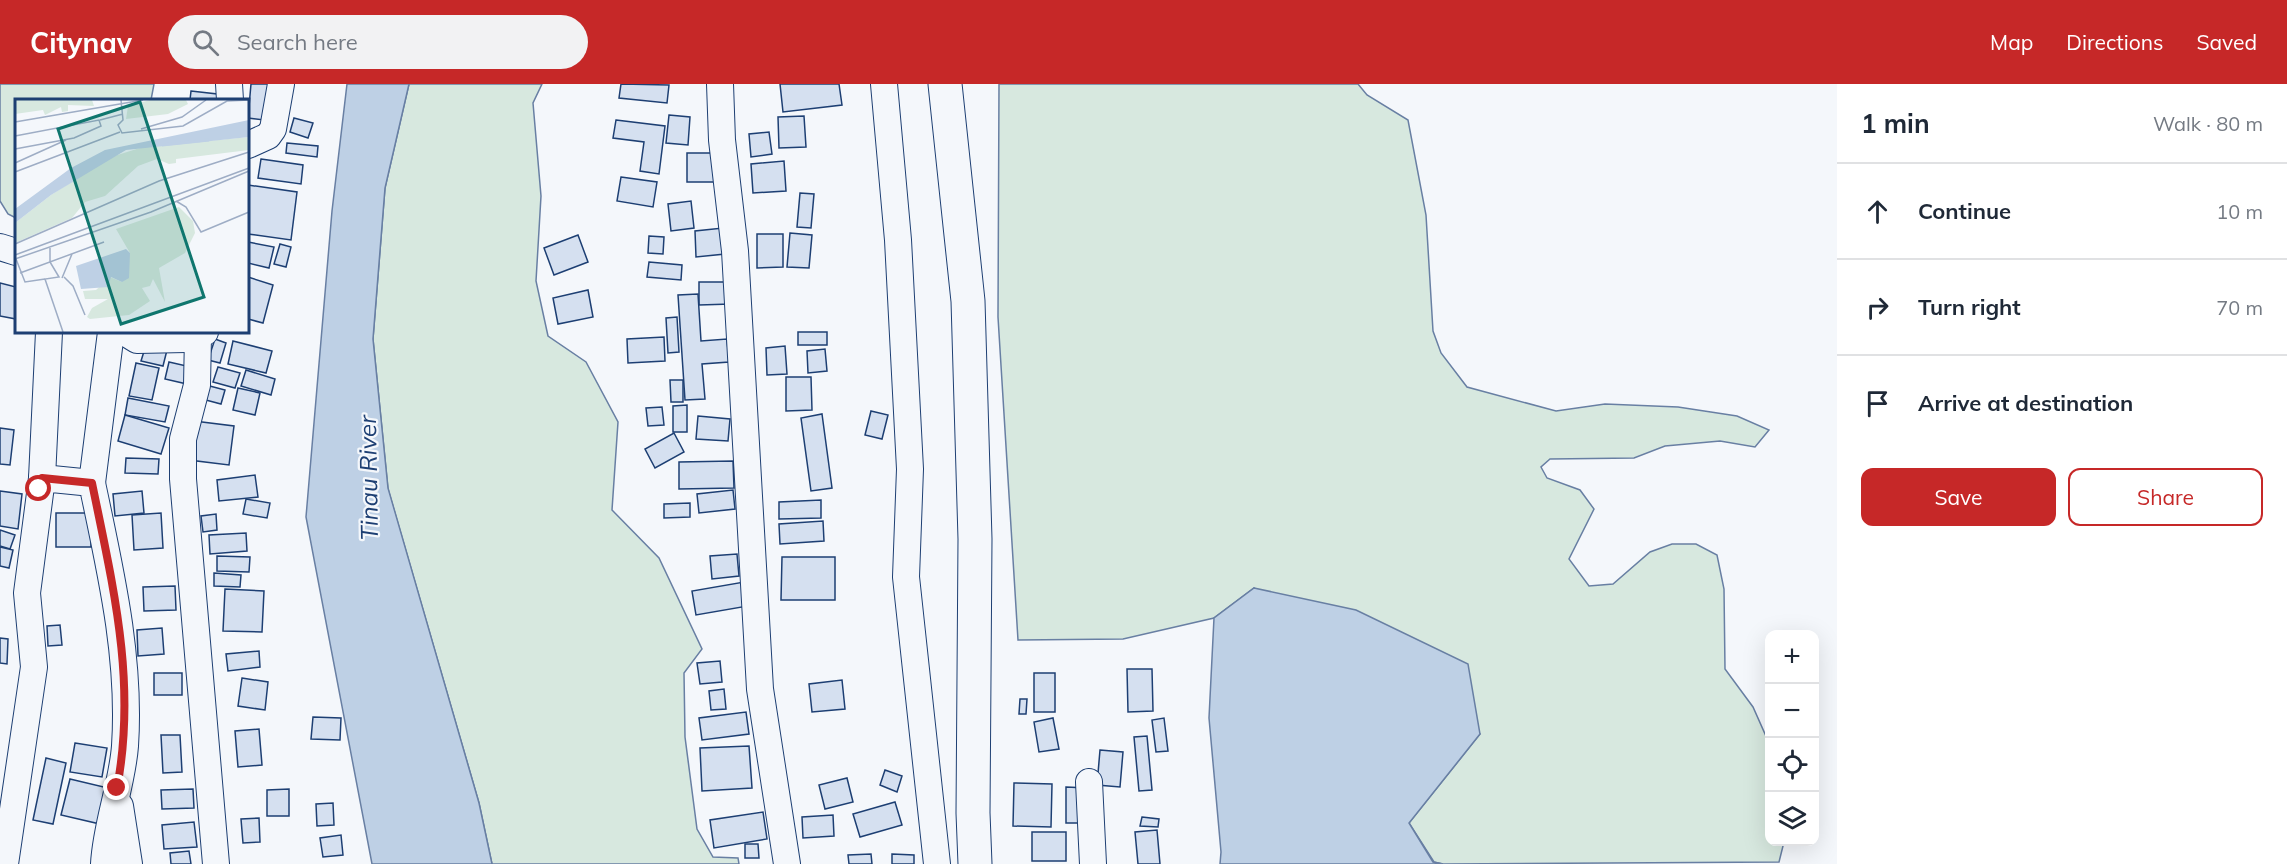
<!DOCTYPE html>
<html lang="en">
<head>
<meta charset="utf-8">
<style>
  body { margin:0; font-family:Mulish,sans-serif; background:#f2f2f3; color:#1f2937 }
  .controls { position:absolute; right:18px; bottom:18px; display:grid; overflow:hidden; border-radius:12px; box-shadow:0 6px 24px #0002 }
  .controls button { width:54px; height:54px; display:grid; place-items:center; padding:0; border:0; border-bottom:2px solid #e0e1e3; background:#fff; color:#1f2937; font:30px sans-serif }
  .stop { position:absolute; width:18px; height:18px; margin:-14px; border:4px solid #c62828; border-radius:50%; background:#fff }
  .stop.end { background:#c62828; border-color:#fff; box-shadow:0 2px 6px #0008 }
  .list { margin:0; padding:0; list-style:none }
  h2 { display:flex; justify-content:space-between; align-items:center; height:78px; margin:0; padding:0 24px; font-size:26px }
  h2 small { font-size:20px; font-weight:400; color:#747a83 }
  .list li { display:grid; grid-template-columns:39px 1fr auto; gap:18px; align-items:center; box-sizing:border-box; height:96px; padding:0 24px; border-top:2px solid #e0e1e3 }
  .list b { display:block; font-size:22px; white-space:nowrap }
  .list em { font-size:20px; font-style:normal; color:#747a83 }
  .actions { display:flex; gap:12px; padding:18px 24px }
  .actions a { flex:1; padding:14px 0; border:2px solid #c62828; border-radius:12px; text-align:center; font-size:21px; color:#c62828 }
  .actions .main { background:#c62828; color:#fff }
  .icon { flex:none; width:33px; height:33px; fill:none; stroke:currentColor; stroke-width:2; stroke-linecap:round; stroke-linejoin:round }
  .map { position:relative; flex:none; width:1837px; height:780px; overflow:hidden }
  header { display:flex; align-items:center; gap:36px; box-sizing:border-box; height:84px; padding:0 30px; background:#c62828; color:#fff }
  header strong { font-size:28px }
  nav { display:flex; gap:33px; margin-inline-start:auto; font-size:21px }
  .search { width:420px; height:54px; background:#f2f2f3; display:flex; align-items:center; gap:15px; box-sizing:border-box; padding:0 21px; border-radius:33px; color:#747a83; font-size:22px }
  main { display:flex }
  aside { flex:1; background:#fff }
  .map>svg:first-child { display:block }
</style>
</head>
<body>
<header>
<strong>Citynav</strong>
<div class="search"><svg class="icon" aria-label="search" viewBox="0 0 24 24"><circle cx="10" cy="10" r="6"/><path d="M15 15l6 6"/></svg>Search here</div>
<nav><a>Map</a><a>Directions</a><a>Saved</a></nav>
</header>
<main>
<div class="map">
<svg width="1837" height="780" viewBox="0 0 1837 780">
  <rect width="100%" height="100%" fill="#f4f7fb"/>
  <g fill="#d7e8df" stroke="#687fa3" stroke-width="1.5">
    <path d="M0,0h154l-3,16h-135v118l-8,-4 -8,-13z"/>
    <path d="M409,0h133l-9,19 8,93 -5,85 12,55 38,26 32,60 -6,88 47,48 43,91 -18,24 1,64 12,92 16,28 25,1 1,6h-247l-13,-61 -91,-314 -15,-150 12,-151z"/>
    <path d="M999,0h359l9,11 41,25 18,95 7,116 8,22 26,34 89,24 49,-7 73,3 59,9 32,14 -14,17 -35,-6 -55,5 -31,12 -84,1 -9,8 6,11 33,12 14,19 -25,50 20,27 24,-2 37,-32 22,-8h24l21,11 7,34 1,80 28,38 16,36 1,99h14l-5,20 -336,2 -9,-2 -25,-39 71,-89 -226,-146 -40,30 -91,21 -105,1 -20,-323z"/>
  </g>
  <g fill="#bed0e5" stroke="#687fa3" stroke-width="1.5">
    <path d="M347,0h62l-24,104 -12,151 15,149 91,315 13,61h-120l-66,-347 26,-306z"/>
    <path d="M1254,504l102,22 112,54 12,70 -71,89 24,39 10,2h-223l1,-12 -12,-134 5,-100z"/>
  </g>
  <g fill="#d5e0f0" stroke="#1d3f73" stroke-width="1.5">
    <path d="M251,0h17l-4,36 -16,-2z"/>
    <path d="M621,0l48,1 -2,18 -48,-5z"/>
    <path d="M780,0h59l3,21 -59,7z"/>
    <path d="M191,7l35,4 -1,5h-35z"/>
    <path d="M669,31l21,2 -2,28 -22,-2z"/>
    <path d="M804,32l2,31 -27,1 -1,-31z"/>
    <path d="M294,34l19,5 -5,15 -18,-6z"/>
    <path d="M616,36l49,6 -6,48 -19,-3 4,-29 -31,-4z"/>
    <path d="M769,48l3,22 -21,3 -2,-23z"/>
    <path d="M287,59l31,3 -1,11 -31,-4z"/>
    <path d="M687,69h31l-1,29h-30z"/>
    <path d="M261,75l42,6 -2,19 -43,-6z"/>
    <path d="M784,77l2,30 -33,2 -2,-29z"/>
    <path d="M621,93l36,5 -4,25 -36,-6z"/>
    <path d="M248,101l49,7 -6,48 -43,-6z"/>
    <path d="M800,109l14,1 -3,34 -14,-1z"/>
    <path d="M691,117l3,27 -23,3 -3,-27z"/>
    <path d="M723,144l2,26 -29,3 -1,-26z"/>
    <path d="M790,149l22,2 -3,33 -22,-1z"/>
    <path d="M757,150h26v33l-26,1z"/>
    <path d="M578,151l10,27 -34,13 -10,-27z"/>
    <path d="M649,152l15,1 -1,17 -15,-1z"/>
    <path d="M248,158l26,5 -5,21 -21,-5z"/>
    <path d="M280,160l11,3 -5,20 -12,-3z"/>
    <path d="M649,178l33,3 -1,15 -34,-3z"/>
    <path d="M248,193l25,8 -10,38 -15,-4z"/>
    <path d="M699,198h32v22l-32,1z"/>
    <path d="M0,199l16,4v32l-16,-3z"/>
    <path d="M588,206l5,27 -35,7 -5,-26z"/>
    <path d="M698,210l3,47 26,-2 2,23 -27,2 3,35 -20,1 -7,-105z"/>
    <path d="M677,233l2,35 -11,1 -2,-35z"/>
    <rect x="798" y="248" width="29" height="13"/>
    <path d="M664,253l1,24 -37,2 -1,-24z"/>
    <path d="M215,255l11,4 -6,20 -12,-3z"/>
    <path d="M233,257l39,10 -6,22 -38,-9z"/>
    <path d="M146,261l21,5 -4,16 -22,-5z"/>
    <path d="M785,262l2,28 -20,1 -1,-27z"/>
    <path d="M825,265l2,22 -19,2 -1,-22z"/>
    <path d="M169,278l22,5 -4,17 -22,-5z"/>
    <path d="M136,279l23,5 -7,32 -23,-4z"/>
    <path d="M218,283l22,6 -5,15 -22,-6z"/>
    <path d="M246,286l29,9 -4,16 -30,-9z"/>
    <path d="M786,293h25l1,33 -26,1z"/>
    <path d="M670,296h13v22h-12z"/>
    <path d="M206,301l19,5 -4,14 -19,-5z"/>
    <path d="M238,304l22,5 -5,22 -22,-5z"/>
    <path d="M128,314l41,8 -4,16 -40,-7z"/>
    <path d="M687,321v27h-14v-26z"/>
    <path d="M662,323l2,18 -16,1 -2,-18z"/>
    <path d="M871,327l17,4 -6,24 -17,-4z"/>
    <path d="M822,330l10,74 -21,3 -10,-73z"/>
    <path d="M125,331l44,13 -8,26 -43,-13z"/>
    <path d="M698,332l32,3 -2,22 -32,-2z"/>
    <path d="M194,337l40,5 -5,39 -40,-5z"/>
    <path d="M0,344l14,2 -4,35 -10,-1z"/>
    <path d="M674,349l10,19 -29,16 -10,-19z"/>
    <path d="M126,374l33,1 -1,15 -33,-1z"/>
    <path d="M733,377l1,27 -55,1v-27z"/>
    <path d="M255,391l3,22 -39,4 -2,-21z"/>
    <path d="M733,406l2,19 -36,4 -2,-19z"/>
    <path d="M0,407l22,3 -4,35 -18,-3z"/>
    <path d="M142,407l2,22 -29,3 -2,-22z"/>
    <path d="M246,415l24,4 -3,15 -24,-4z"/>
    <path d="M821,416v18l-42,1v-17z"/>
    <path d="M690,419v14l-26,1v-14z"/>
    <rect x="56" y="429" width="35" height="34"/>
    <path d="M161,429l2,35 -29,2 -2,-35z"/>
    <path d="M216,430l1,16 -14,2 -2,-16z"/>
    <path d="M823,437l1,20 -44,3 -1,-20z"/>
    <path d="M0,446l15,5 -5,14 -10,-3z"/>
    <path d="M246,449l1,18 -37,3 -1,-19z"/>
    <path d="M0,463l13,3 -4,18 -9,-2z"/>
    <path d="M737,470l2,22 -27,3 -2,-23z"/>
    <path d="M217,472l33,1 -1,15 -32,-1z"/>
    <path d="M782,473h53v43h-54z"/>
    <path d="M214,489l27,2 -1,12 -26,-1z"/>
    <path d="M744,498l4,24 -52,9 -4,-24z"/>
    <path d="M175,502l1,24 -32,1 -1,-24z"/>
    <path d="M225,505l39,2 -2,41 -39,-1z"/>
    <path d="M60,541l2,20 -14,1 -1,-20z"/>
    <path d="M162,544l2,26 -26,2 -1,-26z"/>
    <path d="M0,554l8,1 -1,25 -7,-1z"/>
    <path d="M259,567l1,16 -32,4 -2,-17z"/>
    <path d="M720,577l2,21 -22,2 -3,-21z"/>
    <path d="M1127,585h25l1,42 -25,1z"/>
    <rect x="154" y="589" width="28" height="22"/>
    <rect x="1034" y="589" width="21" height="39"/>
    <path d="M242,594l26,4 -3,28 -27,-4z"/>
    <path d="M842,596l3,29 -33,3 -3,-28z"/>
    <path d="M724,605l2,20 -15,1 -2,-19z"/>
    <path d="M1020,615h7l-1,15h-7z"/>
    <path d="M746,628l3,22 -47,6 -3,-22z"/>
    <path d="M313,633l28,1 -1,22 -29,-1z"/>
    <path d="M1053,634l6,31 -20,3 -5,-30z"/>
    <path d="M1164,634l4,33 -12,1 -4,-32z"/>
    <path d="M259,645l3,36 -24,2 -3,-36z"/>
    <path d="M161,651h19l2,37 -19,1z"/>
    <path d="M1147,652l5,54 -13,1 -5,-54z"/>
    <path d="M75,659l32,5 -5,29 -32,-5z"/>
    <path d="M749,662l3,42 -50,3 -2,-43z"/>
    <path d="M1100,666l23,2 -3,35 -23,-2z"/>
    <path d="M46,674l20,5 -13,61 -20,-4z"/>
    <path d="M885,686l17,6 -5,16 -17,-7z"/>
    <path d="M847,694l6,24 -28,7 -6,-24z"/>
    <path d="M70,695l38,9 -8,36 -39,-9z"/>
    <path d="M1014,699l38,1 -1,43 -38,-1z"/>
    <path d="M1066,703l21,1 -1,35h-20z"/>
    <path d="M193,705l1,19 -32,1 -1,-19z"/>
    <path d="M289,705v27h-22v-26z"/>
    <path d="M895,718l7,23 -42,12 -7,-23z"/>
    <path d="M333,719l1,22 -17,1 -1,-22z"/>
    <path d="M763,728l4,27 -53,9 -4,-28z"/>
    <path d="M833,731l1,21 -31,2 -1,-21z"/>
    <path d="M1142,733l17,2 -1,8 -18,-1z"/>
    <path d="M259,734l1,24 -17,1 -2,-24z"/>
    <path d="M194,738l3,25 -33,2 -2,-24z"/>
    <path d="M1157,746l3,34h-22l-3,-32z"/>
    <rect x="1032" y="748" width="34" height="29"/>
    <path d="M341,751l2,20 -20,2 -3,-19z"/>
    <path d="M745,760h13l1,14h-14z"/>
    <path d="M189,767l2,13h-20l-1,-11z"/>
    <path d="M871,770l1,10h-23l-1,-9z"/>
    <path d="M892,770l22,1v9h-22z"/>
  </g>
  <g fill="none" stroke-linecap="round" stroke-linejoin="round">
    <g stroke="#1d3f73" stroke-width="28">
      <g id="street">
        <path d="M229,0l1,16"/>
        <path d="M720,0l2,56 13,111 25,438 27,175"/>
        <path d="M884,0l14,156 12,229 -4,108 31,287"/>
        <path d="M248,61l20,-9 5,-7 8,-45"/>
        <path d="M0,163l16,5"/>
        <path d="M124,248l13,8 49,-1 19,-7"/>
        <path d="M198,252l-1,49 -14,54v40l33,385"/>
        <path d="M42,394l7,-146"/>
        <path d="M92,399l19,-151"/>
        <path d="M1089,698l4,82"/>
        <path d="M120,722l9,58"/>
        <path d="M5,780l29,-197 -7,-74 15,-115 50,5c18,86 39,174 33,263 -3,40 -19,78 -21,118"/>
      </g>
    </g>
    <g stroke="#1d3f73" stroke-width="35">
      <path id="secondary" d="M945,0l23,217 7,238 -2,274 2,51"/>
    </g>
    <use href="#street" stroke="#f4f7fb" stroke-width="26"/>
    <use href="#secondary" stroke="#f4f7fb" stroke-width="33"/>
  </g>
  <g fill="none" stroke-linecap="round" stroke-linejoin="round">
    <path stroke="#c62828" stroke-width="8" d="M39,405l3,-11 50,5c21,103 45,199 25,305"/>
  </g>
  <g text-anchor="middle" stroke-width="4.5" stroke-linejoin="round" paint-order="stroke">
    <g font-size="24" font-style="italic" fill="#1d3f73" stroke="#f4f7fb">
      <text transform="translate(369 394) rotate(-91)" y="8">Tinau River</text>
    </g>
  </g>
  <g transform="translate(15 15)">
    <rect width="234" height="234" fill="#f4f7fb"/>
    <path d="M0,1h77l2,6 -26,-1v6l-6,1 -1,-5 -16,8 -2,-5 -28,4zM135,1h36l2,4 -20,10 -42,5 2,-13zM234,38v13l-73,9v4l-7,1 -12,-5 -19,7 -33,30 -20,6 -13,16 -57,25v-20l36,-28 60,-38 32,-10zM164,108l14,14 2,12 -10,20 -26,15 6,34 -12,-23 -3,7 -8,2 8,13 -21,14 -39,4 -3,-2 5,-9 16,-9h-23l-2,-8 13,-1 14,-13 12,5 8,-29 -14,-24z" fill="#d7e8df"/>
    <path d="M234,21v17l-123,13 -75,45 -36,28v-14l56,-41 34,-18zM111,150l4,4 -1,25 -7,4 -11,-5 -3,10 -27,2 -5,-23z" fill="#bed0e5"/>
    <path fill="none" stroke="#bed0e5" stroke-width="3" d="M147,46l47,-5"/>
    <path fill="none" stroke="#9eadc5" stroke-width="1.5" d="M106,1l2,20 -5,5 4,8 61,-7 44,-25 22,-1M85,21l23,-6M0,23l128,-22M126,30l41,-12 24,-17M0,37l84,-16 2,6 -27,12 -59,11M0,64l51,-23M0,73l105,-40M161,102l10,6 15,25 48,-20M0,145l144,-63 90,-29M35,149v14l9,15 -14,2 18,53M0,156l234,-87M0,160l136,-47 98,-41M1,160l9,23 20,-3M5,174l84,-31M49,178l9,9 12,29M47,179l10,-24"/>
    <path fill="#0f766e" fill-opacity="0.15" stroke="#0f766e" stroke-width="3" d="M125,3l64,195 -83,27 -63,-195z"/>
    <rect width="234" height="234" fill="none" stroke="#1d3f73" stroke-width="3"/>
  </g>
</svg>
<div class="controls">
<button>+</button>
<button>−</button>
<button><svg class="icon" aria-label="locate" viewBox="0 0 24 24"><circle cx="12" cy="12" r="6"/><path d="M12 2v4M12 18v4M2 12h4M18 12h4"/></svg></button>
<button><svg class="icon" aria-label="layers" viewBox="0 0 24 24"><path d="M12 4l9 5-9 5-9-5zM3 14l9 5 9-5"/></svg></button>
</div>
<div class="stop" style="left:39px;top:405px"></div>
<div class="stop end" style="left:117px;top:704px"></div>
</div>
<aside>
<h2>1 min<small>Walk · 80 m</small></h2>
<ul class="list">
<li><svg class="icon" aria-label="ahead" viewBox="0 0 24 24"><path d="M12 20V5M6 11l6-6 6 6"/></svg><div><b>Continue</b></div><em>10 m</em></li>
<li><svg class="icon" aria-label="right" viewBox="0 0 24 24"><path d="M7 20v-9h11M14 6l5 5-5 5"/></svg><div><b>Turn right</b></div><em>70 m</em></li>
<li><svg class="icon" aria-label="arrive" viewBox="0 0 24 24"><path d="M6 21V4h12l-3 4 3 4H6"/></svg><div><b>Arrive at destination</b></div></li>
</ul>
<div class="actions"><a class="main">Save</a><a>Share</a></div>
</aside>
</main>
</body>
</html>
